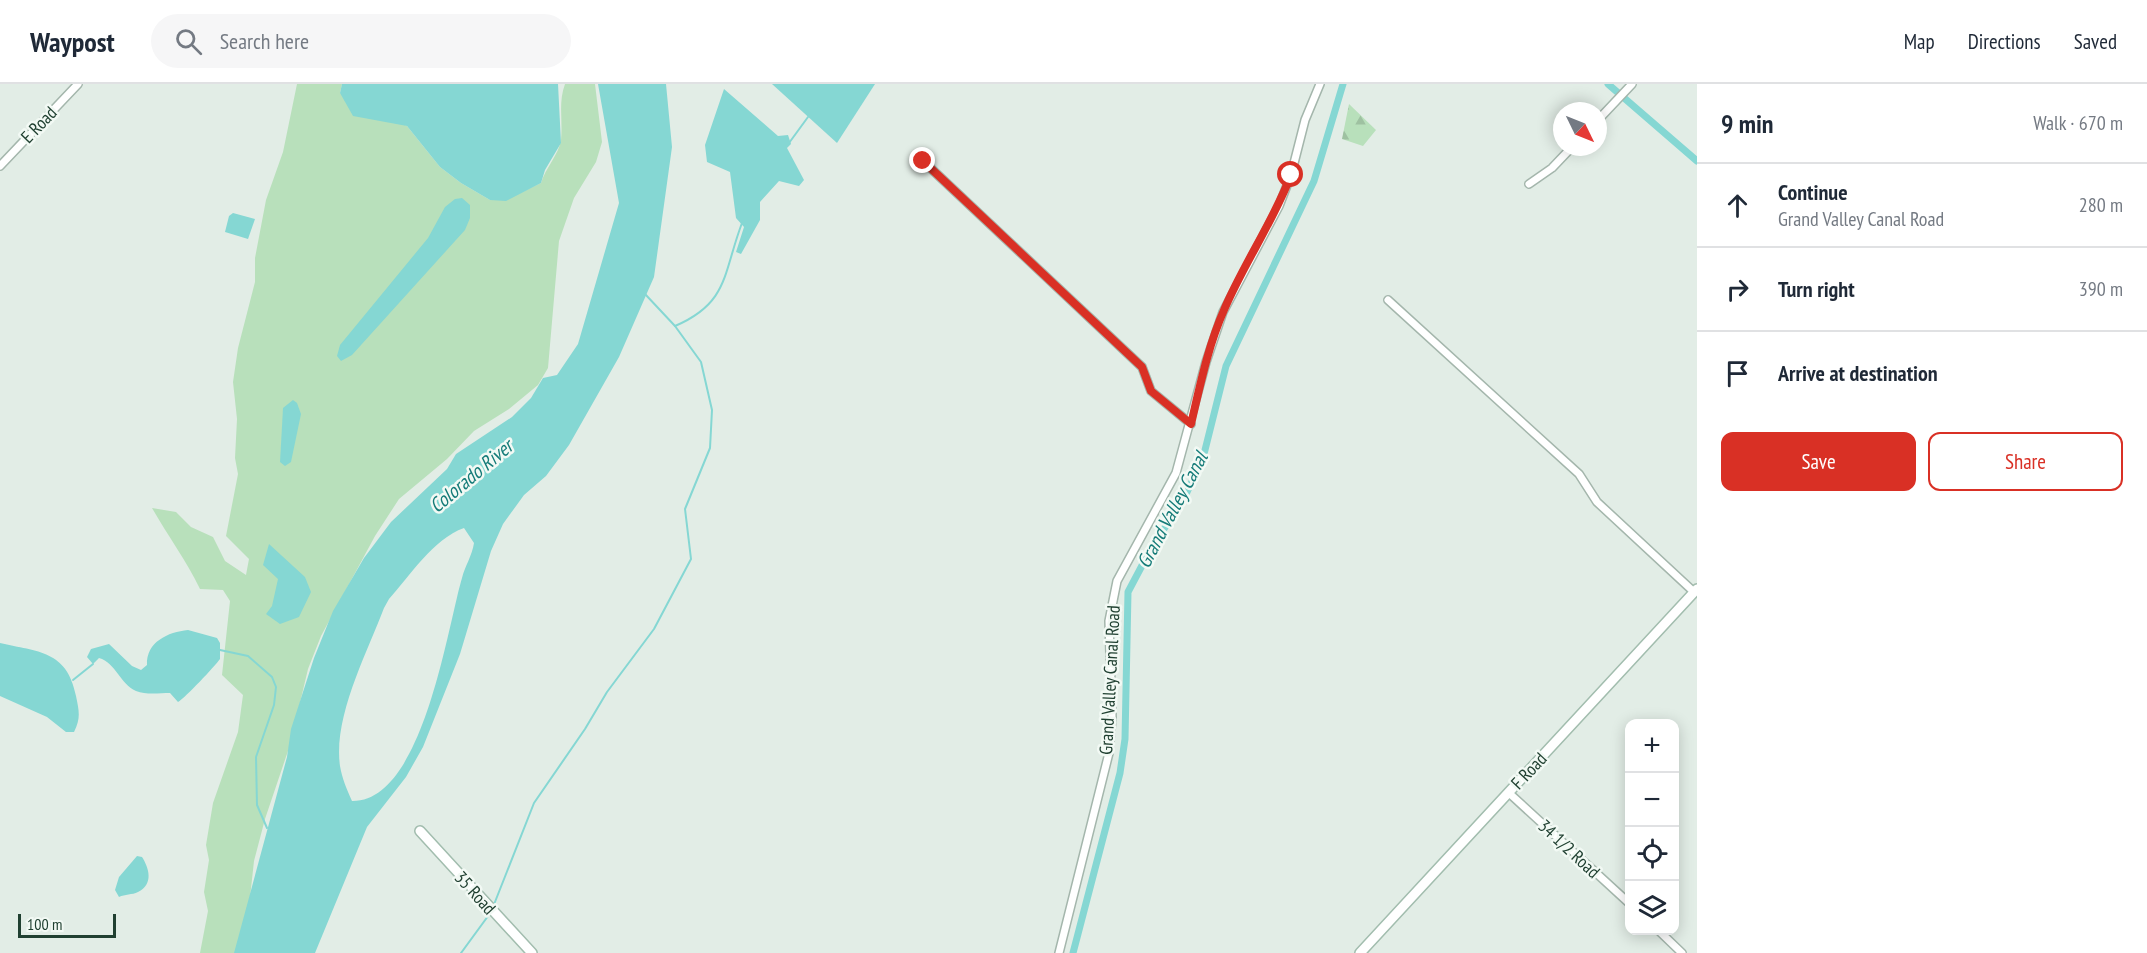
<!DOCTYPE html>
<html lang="en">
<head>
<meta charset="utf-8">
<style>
  body { margin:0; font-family:"PT Sans Narrow",sans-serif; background:#f6f6f7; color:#1f2937 }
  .controls { position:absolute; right:18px; bottom:18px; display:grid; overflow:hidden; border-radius:12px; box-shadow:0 3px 15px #0003 }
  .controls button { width:54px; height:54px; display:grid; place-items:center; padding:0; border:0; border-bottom:2px solid #e0e1e3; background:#fff; color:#1f2937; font:30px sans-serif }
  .compass { position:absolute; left:1553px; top:18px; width:54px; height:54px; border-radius:50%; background:#fff; box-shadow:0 3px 15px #0003; rotate:133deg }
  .scale { position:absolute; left:18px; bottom:15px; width:98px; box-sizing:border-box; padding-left:6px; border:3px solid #204031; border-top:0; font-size:16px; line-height:21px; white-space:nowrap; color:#204031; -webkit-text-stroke:4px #f2f9f4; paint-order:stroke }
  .stop { position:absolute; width:18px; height:18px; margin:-14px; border:4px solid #d93025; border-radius:50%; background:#fff }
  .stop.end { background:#d93025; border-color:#fff; box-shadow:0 2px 6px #0008 }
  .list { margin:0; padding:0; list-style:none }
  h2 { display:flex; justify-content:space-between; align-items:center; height:78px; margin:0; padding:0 24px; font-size:26px }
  h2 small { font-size:20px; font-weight:400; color:#747a83 }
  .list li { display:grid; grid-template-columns:39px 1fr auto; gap:18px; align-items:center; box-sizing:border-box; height:84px; padding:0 24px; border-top:2px solid #e0e1e3 }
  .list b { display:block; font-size:22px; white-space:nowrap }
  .list p { margin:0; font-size:20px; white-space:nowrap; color:#747a83 }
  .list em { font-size:20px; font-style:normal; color:#747a83 }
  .actions { display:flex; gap:12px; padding:18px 24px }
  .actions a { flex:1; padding:14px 0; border:2px solid #d93025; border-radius:12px; text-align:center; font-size:21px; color:#d93025 }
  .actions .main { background:#d93025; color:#fff }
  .icon { flex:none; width:33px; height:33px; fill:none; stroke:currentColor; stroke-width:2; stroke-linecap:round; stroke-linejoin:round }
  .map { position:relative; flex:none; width:1697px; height:869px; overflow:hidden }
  header { display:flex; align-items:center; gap:36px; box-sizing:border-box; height:84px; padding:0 30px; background:#fff; border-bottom:2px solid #e0e1e3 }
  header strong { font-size:28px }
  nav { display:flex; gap:33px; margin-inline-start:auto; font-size:21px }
  .search { width:420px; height:54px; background:#f6f6f7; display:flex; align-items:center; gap:15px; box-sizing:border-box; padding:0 21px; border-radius:33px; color:#747a83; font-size:22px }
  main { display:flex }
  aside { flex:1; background:#fff }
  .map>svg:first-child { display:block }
</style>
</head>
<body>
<header>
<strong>Waypost</strong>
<div class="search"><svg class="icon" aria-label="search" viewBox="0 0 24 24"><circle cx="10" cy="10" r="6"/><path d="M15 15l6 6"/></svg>Search here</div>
<nav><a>Map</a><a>Directions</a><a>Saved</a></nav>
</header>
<main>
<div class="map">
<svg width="1697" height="869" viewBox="0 0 1697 869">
  <defs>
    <pattern id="forest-firs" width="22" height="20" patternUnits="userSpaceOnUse" patternTransform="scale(1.5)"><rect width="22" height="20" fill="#b8e0bb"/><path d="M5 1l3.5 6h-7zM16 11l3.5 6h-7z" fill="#9ec1a1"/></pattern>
  </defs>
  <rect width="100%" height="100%" fill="#e2ede6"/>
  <path fill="#b8e0bb" d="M297,0h45l-2,9 67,33 33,41 21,16 29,17h16l35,-17c4,-14 18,-29 20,-43 2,-20 -3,-37 4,-56h30l7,58 -6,20 -22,36 -15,43 -11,127 -10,17 -29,24 -35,22 -27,28 -48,40 -24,37 -54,100 -13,33 -18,76 -25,74 -11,42 -6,55 -9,37h-39l8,-42 -4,-19 5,-32 -3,-15 7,-42 25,-71 5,-37 -21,-20 8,-74 -7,-11 -23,-1c-14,-29 -32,-53 -48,-81l24,4 15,15 22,10 12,24 21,14 3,-16 -23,-23 12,-62 -3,-16 2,-39 -4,-37 5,-34 17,-66v-24l11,-58 17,-48z"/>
  <path fill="url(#forest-firs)" d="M1349,20l27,26 -13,16 -21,-7z"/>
  <g fill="#85d7d3" fill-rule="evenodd">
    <path d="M342,0h216l3,59 -16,27 -4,13 -35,18 -16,-1 -29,-17 -21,-16 -33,-41 -54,-10 -13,-23z"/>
    <path d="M598,0h68l6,63 -18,130 -35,80 -50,88 -23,31 -22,19 -21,29 -12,27 -31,103 -37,93 -17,30 -39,50 -52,126h-81l53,-196 4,-28 23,-71 19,-47 31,-53 27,-36 56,-53 9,-15 56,-37 19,-19 12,-20 14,-3 21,-31 41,-141zM464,444l10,15c-2,13 -9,23 -12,35 -15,51 -39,224 -110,223 -5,-11 -10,-23 -12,-35 -7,-49 27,-113 44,-158l5,-9c21,-23 44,-60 75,-71z"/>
    <path d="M772,0h103l-38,59z"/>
    <path d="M724,5l54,47 10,-1 3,9 -4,4 17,32 -5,6 -20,-5 -19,21v18l-19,34 -5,-2 8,-25 -8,-9 -6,-46 -23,-10 -2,-17z"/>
    <path d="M462,114l8,7v13l-5,12 -113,125 -11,6 -4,-5 3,-11 88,-107 17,-31 10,-8z"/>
    <path d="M233,129l22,6 -7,20 -23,-7 4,-16z"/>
    <path d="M293,316l4,3 4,11 -10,48 -6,4 -5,-4 3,-54z"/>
    <path d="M269,460l36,33 6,15 -12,25 -19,7 -14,-10 6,-8 6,-27 -15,-14z"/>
    <path d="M188,546l29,8 3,5v16c-5,7 -35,39 -42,43l-8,-9c-11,0 -24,2 -34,-2 -16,-7 -20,-28 -37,-33l-6,6 -6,-7 4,-8 18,-5 23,22 9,4 6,-5c-1,-23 21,-33 41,-35z"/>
    <path d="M0,559c38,9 67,7 76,53 3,15 5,22 -2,36h-8l-19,-15 -47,-21z"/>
    <path d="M137,772l5,1c7,11 12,27 -4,35 -6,3 -13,2 -19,5l-4,-7 4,-13z"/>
  </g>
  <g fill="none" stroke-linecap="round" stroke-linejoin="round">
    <g stroke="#85d7d3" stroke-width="2">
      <path d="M789,59l19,-26"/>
      <path d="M675,242c54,-23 48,-53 67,-103"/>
      <path d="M220,566l28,6 24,21 4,10 -2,18 -18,52 1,48 10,23"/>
      <path d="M73,596l20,-16"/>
      <path d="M493,823l41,-104 51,-74 22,-37 47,-63 37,-70 -6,-50 25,-61 2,-38 -11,-48 -26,-36 -30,-32"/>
      <path d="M461,869l30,-41"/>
    </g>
    <g stroke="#85d7d3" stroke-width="7">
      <path d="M1608,0l89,77"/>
      <path d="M1073,869l47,-180 5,-34 3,-147 18,-34 41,-66 16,-34 23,-92 88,-185 29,-97"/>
    </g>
    <g stroke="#a4b6ac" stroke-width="10">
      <g id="street">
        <path d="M1598,36l34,-36"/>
        <path d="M923,77l219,206 9,24 40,33"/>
        <path d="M0,82l78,-82"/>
        <path d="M1529,100l23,-16 20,-21"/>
        <path d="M1388,216l191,174 18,28 97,90"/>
        <path d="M1509,709l121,111"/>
        <path d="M1658,846l24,23"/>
        <path d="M1059,869l50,-200 3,-36 -3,-96 8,-40 59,-108 30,-111 17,-50 56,-106 12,-31 14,-55 15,-36"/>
      </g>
    </g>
    <g stroke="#a2bdae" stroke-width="12">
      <g id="secondary">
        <path d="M420,747l112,122"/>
        <path d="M1360,869l337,-364"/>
      </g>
    </g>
    <use href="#street" stroke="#fff" stroke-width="7"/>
    <use href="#secondary" stroke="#fff" stroke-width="9"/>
  </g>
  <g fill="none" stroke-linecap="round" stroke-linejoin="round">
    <path stroke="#d93025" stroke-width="8" d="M923,77l219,206 9,24 40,33c9,-38 17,-78 33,-114 20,-47 49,-88 67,-135"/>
  </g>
  <g text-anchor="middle" stroke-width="5" stroke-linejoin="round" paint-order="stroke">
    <g font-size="18" fill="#204031" stroke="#f2f9f4">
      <text transform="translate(39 41) rotate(-46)" y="6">E Road</text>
      <text transform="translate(1110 596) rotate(-87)" y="6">Grand Valley Canal Road</text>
      <text transform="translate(1529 687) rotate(-47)" y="6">F Road</text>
      <text transform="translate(1569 765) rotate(43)" y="6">34 1/2 Road</text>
      <text transform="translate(475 809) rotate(48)" y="6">35 Road</text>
    </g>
    <g font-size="20" font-style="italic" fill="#147b78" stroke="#f2f9f4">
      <text transform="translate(471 392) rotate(-40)" y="7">Colorado River</text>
      <text transform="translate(1172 426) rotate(-62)" y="7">Grand Valley Canal</text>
    </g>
  </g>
</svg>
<div class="controls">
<button>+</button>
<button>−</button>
<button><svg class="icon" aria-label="locate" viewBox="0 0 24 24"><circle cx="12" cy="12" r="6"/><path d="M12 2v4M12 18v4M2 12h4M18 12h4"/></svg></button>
<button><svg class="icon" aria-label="layers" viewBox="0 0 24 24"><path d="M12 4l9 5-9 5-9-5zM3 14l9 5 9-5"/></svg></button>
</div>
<svg class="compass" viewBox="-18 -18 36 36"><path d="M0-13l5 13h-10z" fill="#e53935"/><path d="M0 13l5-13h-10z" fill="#747a83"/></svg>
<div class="scale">100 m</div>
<div class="stop" style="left:1291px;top:91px"></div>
<div class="stop end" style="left:923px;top:77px"></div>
</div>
<aside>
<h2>9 min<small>Walk · 670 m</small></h2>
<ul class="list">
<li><svg class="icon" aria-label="ahead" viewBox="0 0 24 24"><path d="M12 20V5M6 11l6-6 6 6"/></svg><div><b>Continue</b><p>Grand Valley Canal Road</p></div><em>280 m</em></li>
<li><svg class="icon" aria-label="right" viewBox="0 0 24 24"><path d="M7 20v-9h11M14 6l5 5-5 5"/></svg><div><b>Turn right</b></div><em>390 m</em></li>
<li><svg class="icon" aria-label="arrive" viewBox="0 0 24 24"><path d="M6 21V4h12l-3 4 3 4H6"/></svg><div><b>Arrive at destination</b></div></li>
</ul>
<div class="actions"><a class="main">Save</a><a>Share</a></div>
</aside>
</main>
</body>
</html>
